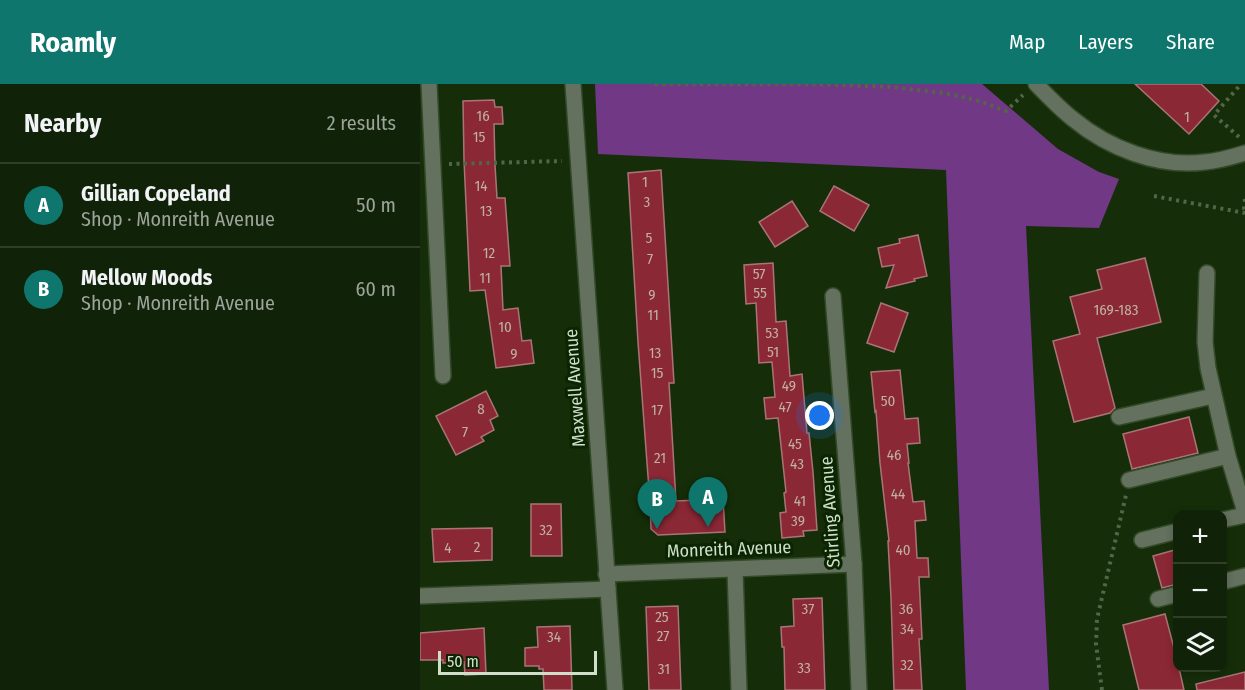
<!DOCTYPE html>
<html lang="en">
<head>
<meta charset="utf-8">
<style>
  body { margin:0; font-family:"Fira Sans Condensed",sans-serif; background:#1e2f15; color:#f1f3f6 }
  .controls { position:absolute; right:18px; bottom:18px; display:grid; overflow:hidden; border-radius:12px; box-shadow:0 3px 9px #0003 }
  .controls button { width:54px; height:54px; display:grid; place-items:center; padding:0; border:0; border-bottom:2px solid #303f28; background:#102207; color:#f1f3f6; font:30px sans-serif }
  .scale { position:absolute; left:18px; bottom:15px; width:159px; box-sizing:border-box; padding-left:6px; border:3px solid #cfdfc9; border-top:0; font-size:16px; line-height:21px; white-space:nowrap; color:#cfdfc9; -webkit-text-stroke:4px #0b2401; paint-order:stroke }
  .you { position:absolute; left:400px; top:332px; width:21px; height:21px; margin:-15px; border:4px solid #fff; border-radius:50%; background:#1a73e8; box-shadow:0 0 0 9px #1a73e833 }
  .badge { display:grid; place-items:center; width:39px; height:39px; border-radius:50%; background:#0f766e; color:#fff; font-size:20px; font-weight:700 }
  .pin { position:absolute; translate:-50% -50px; filter:drop-shadow(0 2px 3px #0008) }
  .pin::after { content:''; position:absolute; top:32px; width:21px; height:18px; background:inherit; clip-path:polygon(0 0,100% 0,50% 100%) }
  .list { margin:0; padding:0; list-style:none }
  h2 { display:flex; justify-content:space-between; align-items:center; height:78px; margin:0; padding:0 24px; font-size:26px }
  h2 small { font-size:20px; font-weight:400; color:#9ca49b }
  .list li { display:grid; grid-template-columns:39px 1fr auto; gap:18px; align-items:center; box-sizing:border-box; height:84px; padding:0 24px; border-top:2px solid #303f28 }
  .list b { display:block; font-size:22px; white-space:nowrap }
  .list p { margin:0; font-size:20px; white-space:nowrap; color:#9ca49b }
  .list em { font-size:20px; font-style:normal; color:#9ca49b }
  .icon { flex:none; width:33px; height:33px; fill:none; stroke:currentColor; stroke-width:2; stroke-linecap:round; stroke-linejoin:round }
  .map { position:relative; flex:none; width:825px; height:606px; overflow:hidden }
  header { display:flex; align-items:center; gap:36px; box-sizing:border-box; height:84px; padding:0 30px; background:#0f766e; color:#fff }
  header strong { font-size:28px }
  nav { display:flex; gap:33px; margin-inline-start:auto; font-size:21px }
  main { display:flex }
  aside { flex:1; background:#102207 }
  .map>svg:first-child { display:block }
</style>
</head>
<body>
<header>
<strong>Roamly</strong>
<nav><a>Map</a><a>Layers</a><a>Share</a></nav>
</header>
<main>
<aside>
<h2>Nearby<small>2 results</small></h2>
<ul class="list">
<li><span class="badge">A</span><div><b>Gillian Copeland</b><p>Shop · Monreith Avenue</p></div><em>50 m</em></li>
<li><span class="badge">B</span><div><b>Mellow Moods</b><p>Shop · Monreith Avenue</p></div><em>60 m</em></li>
</ul>
</aside>
<div class="map">
<svg width="825" height="606" viewBox="0 0 825 606">
  <rect width="100%" height="100%" fill="#152e09"/>
  <path fill="#713885" d="M175,0h387l76,65 41,23 20,7 -20,49 -73,-2 23,464h-83l-20,-520 -348,-16z"/>
  <g fill="#8b2835" stroke="#aa7476" stroke-width="1.5">
    <path d="M715,0h66l18,17 -30,33z"/>
    <path d="M74,16l1,7h7l1,17h-9l1,41 2,33h8l5,68h-9l2,44 15,-2 4,33 9,-1 3,23 -38,5 -11,-78 -15,1 -6,-131 -1,-59z"/>
    <path d="M241,86l13,213h-5l7,118 47,-2 2,33 -67,3 -7,-6 -1,-26 -12,-161 -10,-169z"/>
    <path d="M414,102l35,19 -15,26 -34,-20z"/>
    <path d="M372,117l16,25 -33,21 -16,-25z"/>
    <path d="M498,151l9,41 -13,3 1,2 -29,7 8,-23 -12,2 -4,-19 22,-5 -1,-4z"/>
    <path d="M725,174l16,64 -64,16 18,70 -5,5 -36,9 -21,-81 27,-7 -10,-37 32,-8 -5,-19z"/>
    <path d="M353,179l3,59 10,-1 4,55 12,-2 5,59h2l4,39 4,58 -14,1 1,5 -22,2 -2,-25 6,-1 -2,-19 2,-1 -8,-74 -12,1 -2,-21 11,-1 -3,-35 -13,1 -3,-60 -10,1 -2,-39z"/>
    <path d="M461,219l27,10 -14,39 -27,-9z"/>
    <path d="M480,286l5,49 13,-1 2,25 -13,1 2,19h-1l5,39 11,-1 2,19 -11,1 2,37h11l1,19h-10l3,62h-3l3,51h-28l-3,-92 -3,-57h1l-9,-78 -4,-52 -1,1 -4,-40z"/>
    <path d="M66,307l12,25 -8,4 4,10 -13,7 3,4 -28,14 -20,-39z"/>
    <path d="M769,333l9,36 -66,16 -9,-35z"/>
    <path d="M111,420h30l1,52h-31z"/>
    <path d="M72,444v32l-58,2 -2,-33z"/>
    <path d="M758,465v35l-16,4 -9,-32z"/>
    <path d="M402,514l3,92h-40l-1,-43h-2l-1,-20 13,-1 -1,-27z"/>
    <path d="M258,522l3,84h-32l-3,-83z"/>
    <path d="M745,530l13,49v5h1l5,22h-45l-16,-65z"/>
    <path d="M150,542l2,64h-28l-1,-21h-4v-3h-14v-18l13,-1 -1,-20z"/>
    <path d="M64,544l2,46 -21,1 -1,-13 -21,1v-3h-23v-27z"/>
    <path d="M825,588v18h-48l-1,-6z"/>
  </g>
  <g fill="none" stroke-linecap="round" stroke-linejoin="round">
    <g stroke="#334a28" stroke-width="18">
      <g id="minor">
        <path d="M9,0l14,292"/>
        <path d="M153,0l42,606"/>
        <path d="M616,0c12,12 24,25 37,35 35,29 85,49 132,43 13,-1 27,-5 40,-9"/>
        <path d="M787,189l-2,69 3,26 20,88 17,56"/>
        <path d="M413,212l21,268 5,126"/>
        <path d="M699,333l94,-21"/>
        <path d="M709,396l99,-24"/>
        <path d="M802,436l23,-5"/>
        <path d="M722,456l36,-9"/>
        <path d="M315,485l4,121"/>
        <path d="M186,490l248,-10"/>
        <path d="M802,498l23,-6"/>
        <path d="M0,512l188,-7"/>
        <path d="M738,515l20,-5"/>
      </g>
    </g>
    <g stroke="#516747" stroke-width="4" stroke-dasharray="3 4.5" stroke-linecap="butt">
      <path d="M235,0h160l77,3 52,6 32,7 30,11 17,-16"/>
      <path d="M819,53l-25,-22 27,-31"/>
      <path d="M29,80l113,-3"/>
      <path d="M734,112l91,17"/>
      <path d="M825,115l-1,9 1,2"/>
      <path d="M682,606l-6,-46 1,-25 29,-124"/>
    </g>
    <use href="#minor" stroke="#64715f" stroke-width="15"/>
  </g>
  <g text-anchor="middle" stroke-width="6" stroke-linejoin="round" paint-order="stroke">
    <g font-size="15" fill="#beb1a4">
      <text x="63" y="37">16</text>
      <text x="767" y="38">1</text>
      <text x="59" y="58">15</text>
      <text x="225" y="103">1</text>
      <text x="61" y="107">14</text>
      <text x="227" y="123">3</text>
      <text x="66" y="132">13</text>
      <text x="229" y="159">5</text>
      <text x="69" y="174">12</text>
      <text x="230" y="180">7</text>
      <text x="339" y="195">57</text>
      <text x="65" y="199">11</text>
      <text x="340" y="214">55</text>
      <text x="232" y="216">9</text>
      <text x="696" y="231">169-183</text>
      <text x="233" y="236">11</text>
      <text x="85" y="248">10</text>
      <text x="352" y="254">53</text>
      <text x="353" y="273">51</text>
      <text x="235" y="274">13</text>
      <text x="94" y="275">9</text>
      <text x="237" y="294">15</text>
      <text x="369" y="307">49</text>
      <text x="468" y="322">50</text>
      <text x="365" y="328">47</text>
      <text x="61" y="330">8</text>
      <text x="237" y="331">17</text>
      <text x="45" y="353">7</text>
      <text x="375" y="365">45</text>
      <text x="474" y="376">46</text>
      <text x="240" y="379">21</text>
      <text x="377" y="385">43</text>
      <text x="478" y="415">44</text>
      <text x="380" y="422">41</text>
      <text x="378" y="442">39</text>
      <text x="126" y="451">32</text>
      <text x="57" y="468">2</text>
      <text x="28" y="469">4</text>
      <text x="483" y="471">40</text>
      <text x="388" y="530">37</text>
      <text x="486" y="530">36</text>
      <text x="242" y="538">25</text>
      <text x="487" y="550">34</text>
      <text x="243" y="557">27</text>
      <text x="134" y="558">34</text>
      <text x="487" y="586">32</text>
      <text x="384" y="589">33</text>
      <text x="244" y="590">31</text>
    </g>
    <g font-size="18" fill="#cfdfc9" stroke="#0b2401">
      <text transform="translate(155 304) rotate(-94)" y="6">Maxwell Avenue</text>
      <text transform="translate(410 428) rotate(-94)" y="6">Stirling Avenue</text>
      <text transform="translate(309 465) rotate(-2)" y="6">Monreith Avenue</text>
    </g>
  </g>
</svg>
<div class="controls">
<button>+</button>
<button>−</button>
<button><svg class="icon" aria-label="layers" viewBox="0 0 24 24"><path d="M12 4l9 5-9 5-9-5zM3 14l9 5 9-5"/></svg></button>
</div>
<div class="scale">50 m</div>
<div class="you"></div>
<div class="pin badge" style="left:288px;top:443px">A</div>
<div class="pin badge" style="left:237px;top:445px">B</div>
</div>
</main>
</body>
</html>
